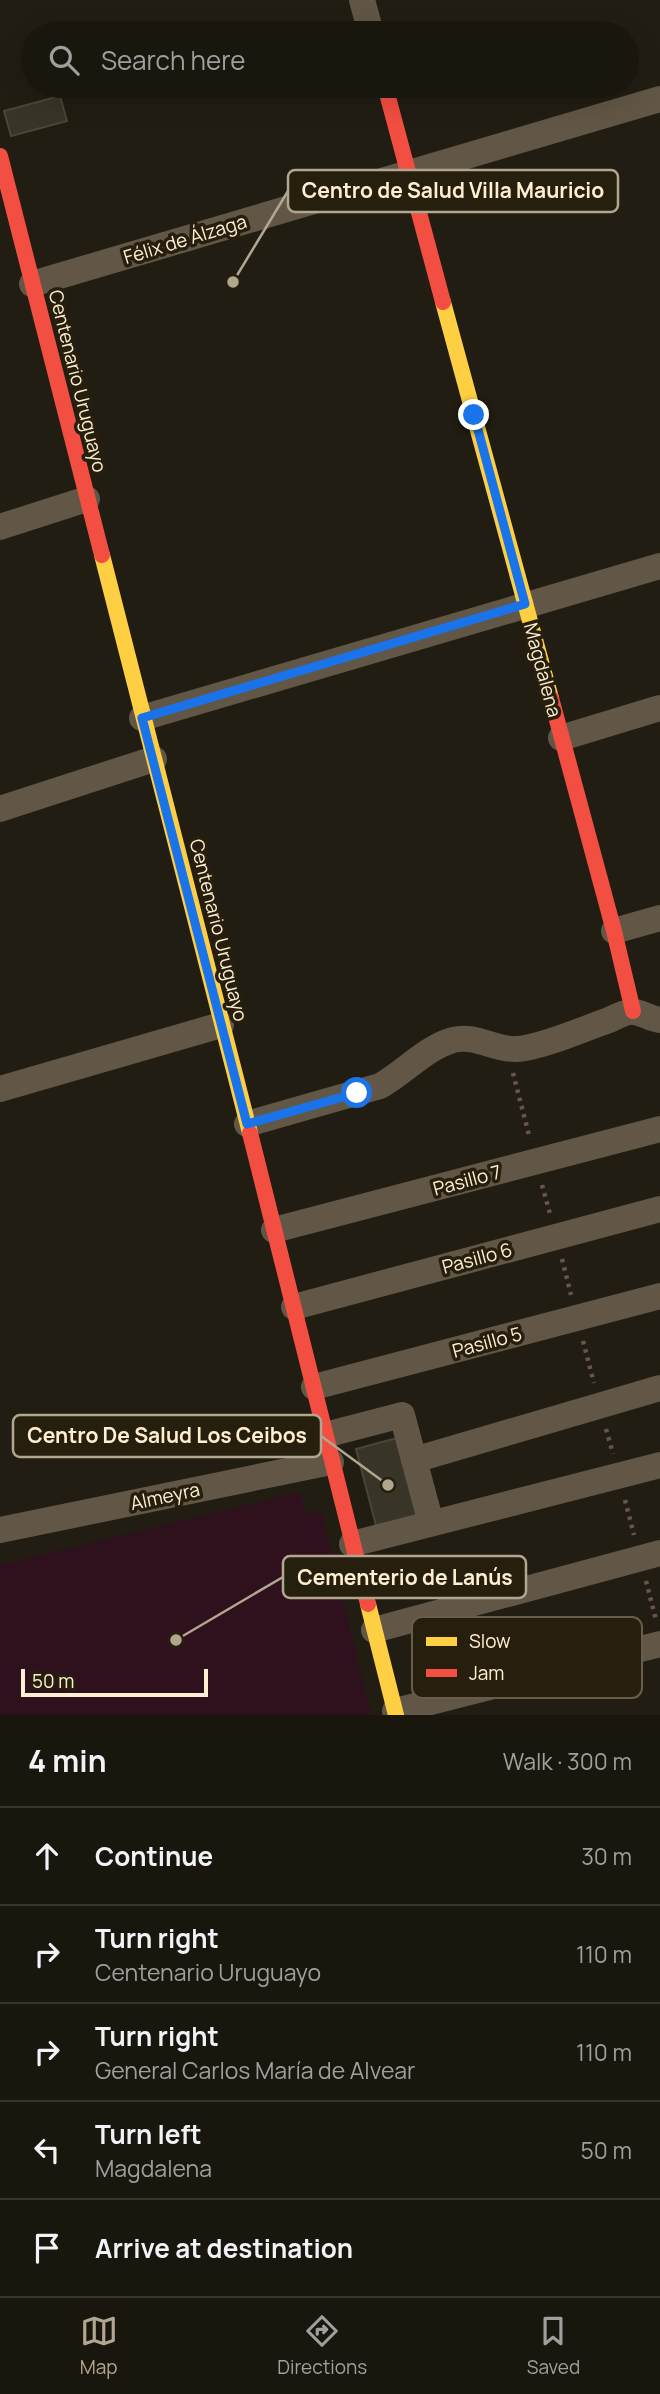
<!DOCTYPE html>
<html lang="en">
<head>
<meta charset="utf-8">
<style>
  body { margin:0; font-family:Manrope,sans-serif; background:#26231c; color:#f1f3f6 }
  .scale { position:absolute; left:21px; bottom:18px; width:187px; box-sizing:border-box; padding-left:7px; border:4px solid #ffefd2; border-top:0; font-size:19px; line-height:24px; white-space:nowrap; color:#ffefd2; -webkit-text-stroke:5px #271f0d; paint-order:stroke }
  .stop { position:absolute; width:21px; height:21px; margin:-16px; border:5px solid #1a73e8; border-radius:50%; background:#fff }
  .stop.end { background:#1a73e8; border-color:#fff; box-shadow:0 2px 7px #0008 }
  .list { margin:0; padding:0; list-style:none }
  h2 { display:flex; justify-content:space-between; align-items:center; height:91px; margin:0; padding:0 28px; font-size:30px }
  h2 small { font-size:23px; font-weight:400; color:#9f9f9e }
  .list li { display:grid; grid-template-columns:46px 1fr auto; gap:21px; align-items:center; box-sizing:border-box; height:98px; padding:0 28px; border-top:2px solid #37352e }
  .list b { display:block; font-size:26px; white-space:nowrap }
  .list p { margin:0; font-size:23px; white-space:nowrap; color:#9f9f9e }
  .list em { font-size:23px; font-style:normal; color:#9f9f9e }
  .icon { flex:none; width:38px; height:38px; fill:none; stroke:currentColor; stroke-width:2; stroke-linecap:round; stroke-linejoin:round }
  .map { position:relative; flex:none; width:660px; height:1715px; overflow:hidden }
  .search { position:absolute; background:#19160e; box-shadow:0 7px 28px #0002; left:21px; right:21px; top:21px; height:77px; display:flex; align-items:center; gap:18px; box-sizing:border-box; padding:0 24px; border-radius:38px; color:#9f9f9e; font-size:26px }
  .sheet { height:581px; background:#19160e }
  nav { display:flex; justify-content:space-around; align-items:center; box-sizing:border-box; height:98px; border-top:2px solid #37352e; background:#19160e; font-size:19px; color:#9f9f9e }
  nav a { display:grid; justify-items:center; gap:4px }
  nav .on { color:#b1a68f }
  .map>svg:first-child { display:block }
</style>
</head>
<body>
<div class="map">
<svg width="660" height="1715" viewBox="0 0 660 1715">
  <rect width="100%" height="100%" fill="#211d13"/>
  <path fill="#2f111e" d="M300,1492l5,20 17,1 49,202h-371v-150z"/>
  <g fill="#383427" stroke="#4b4534" stroke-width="2">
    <path d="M60,96l7,25 -56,15 -7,-25z"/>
    <path d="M397,1438l22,84 -41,11 -22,-84z"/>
  </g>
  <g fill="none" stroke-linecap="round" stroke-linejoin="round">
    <g stroke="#685350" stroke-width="4.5" stroke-dasharray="3.5 5" stroke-linecap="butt">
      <path d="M513,1073l17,66"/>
      <path d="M542,1185l8,29"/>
      <path d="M562,1259l9,36"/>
      <path d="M583,1341l11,42"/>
      <path d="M606,1429l7,25"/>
      <path d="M625,1500l9,35"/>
      <path d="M646,1581l10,39"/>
    </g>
    <g stroke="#625746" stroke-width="26">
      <path d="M362,0l9,33"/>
      <path d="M32,284l628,-185"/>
      <path d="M0,527l87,-28"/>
      <path d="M142,718l518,-152"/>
      <path d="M561,738l99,-30"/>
      <path d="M0,809l154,-50"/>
      <path d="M614,931l46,-13"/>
      <path d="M0,1089l221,-64"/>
      <path d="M247,1124l133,-38c24,-13 45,-38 73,-46 23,-6 41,10 63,9 22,0 70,-21 93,-29 7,-3 18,-9 25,-8 9,1 17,7 26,8"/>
      <path d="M274,1230l386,-101"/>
      <path d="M294,1307l366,-98"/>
      <path d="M314,1387l346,-91"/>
      <path d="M325,1435l77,-20 29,108"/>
      <path d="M414,1460l246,-72"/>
      <path d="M0,1530l331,-68"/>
      <path d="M352,1544l308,-79"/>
      <path d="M374,1630l286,-77"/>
      <path d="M395,1711l265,-67"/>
    </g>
    <g stroke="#ffcf43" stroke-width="16">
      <path d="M443,302l108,396"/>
      <path d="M102,555l148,578"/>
      <path d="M368,1604l28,111"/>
    </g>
    <g stroke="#f24e42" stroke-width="16">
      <path d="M385,86l58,216"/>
      <path d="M0,156l102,399"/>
      <path d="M551,698l63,233 19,80"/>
      <path d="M250,1133l118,471"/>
    </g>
  </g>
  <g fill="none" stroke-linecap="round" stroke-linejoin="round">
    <path stroke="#1a73e8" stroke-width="9" d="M357,1093l-110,31 -105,-406 383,-114 -51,-189"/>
  </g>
  <g text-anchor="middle" stroke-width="7" stroke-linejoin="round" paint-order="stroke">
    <g font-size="19" fill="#ffefd2" stroke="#271f0d">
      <text transform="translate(185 239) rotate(-17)" y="7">Félix de Álzaga</text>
      <text transform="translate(78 381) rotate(76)" y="7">Centenario Uruguayo</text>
      <text transform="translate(543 670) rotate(75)" y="7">Magdalena</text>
      <text transform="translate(219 930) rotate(76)" y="7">Centenario Uruguayo</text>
      <text transform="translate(467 1180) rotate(-15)" y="7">Pasillo 7</text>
      <text transform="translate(477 1258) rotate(-15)" y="7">Pasillo 6</text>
      <text transform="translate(487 1342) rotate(-15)" y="7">Pasillo 5</text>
      <text transform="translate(165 1496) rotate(-12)" y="7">Almeyra</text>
    </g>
  </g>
  <rect x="412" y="1617" width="230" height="81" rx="10" fill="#271f0d" stroke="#685d48" stroke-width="2"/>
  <rect x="426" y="1637" width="31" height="9" fill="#ffcf43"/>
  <rect x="426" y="1669" width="31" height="8" fill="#f24e42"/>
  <g font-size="19" fill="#ffefd2">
    <text x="469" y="1648">Slow</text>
    <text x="469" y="1680">Jam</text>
  </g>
  <path fill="none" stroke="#b1a68f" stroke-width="2.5" d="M233 282L288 191M388 1485L321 1436M176 1640L283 1577"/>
  <g fill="#b1a68f" stroke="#271f0d" stroke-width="2.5">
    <circle cx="233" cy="282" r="7"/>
    <circle cx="388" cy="1485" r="7"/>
    <circle cx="176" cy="1640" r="7"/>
  </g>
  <g fill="#271f0d" stroke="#b1a68f" stroke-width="2.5">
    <rect x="288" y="170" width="330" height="42" rx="7"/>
    <rect x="13" y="1415" width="308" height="42" rx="7"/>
    <rect x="283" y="1556" width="243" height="42" rx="7"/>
  </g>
  <g font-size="21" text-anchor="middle" font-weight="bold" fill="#ffefd2">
    <text x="453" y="198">Centro de Salud Villa Mauricio</text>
    <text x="167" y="1443">Centro De Salud Los Ceibos</text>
    <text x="405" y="1585">Cementerio de Lanús</text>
  </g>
</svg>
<div class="scale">50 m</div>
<div class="stop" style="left:357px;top:1093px"></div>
<div class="stop end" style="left:474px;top:415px"></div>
<div class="search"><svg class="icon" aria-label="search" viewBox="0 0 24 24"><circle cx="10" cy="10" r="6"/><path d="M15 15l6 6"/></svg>Search here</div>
</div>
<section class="sheet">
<h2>4 min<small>Walk · 300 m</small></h2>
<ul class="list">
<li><svg class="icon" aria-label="ahead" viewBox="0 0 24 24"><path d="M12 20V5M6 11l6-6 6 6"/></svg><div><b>Continue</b></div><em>30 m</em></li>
<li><svg class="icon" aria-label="right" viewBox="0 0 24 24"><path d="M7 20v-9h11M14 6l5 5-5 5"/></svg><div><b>Turn right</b><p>Centenario Uruguayo</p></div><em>110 m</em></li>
<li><svg class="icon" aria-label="right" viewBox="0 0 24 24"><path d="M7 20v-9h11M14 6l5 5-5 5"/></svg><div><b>Turn right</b><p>General Carlos María de Alvear</p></div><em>110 m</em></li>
<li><svg class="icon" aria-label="left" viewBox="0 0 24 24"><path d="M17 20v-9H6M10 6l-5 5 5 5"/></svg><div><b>Turn left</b><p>Magdalena</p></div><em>50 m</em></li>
<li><svg class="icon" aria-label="arrive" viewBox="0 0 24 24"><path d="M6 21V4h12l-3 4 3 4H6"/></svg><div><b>Arrive at destination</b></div></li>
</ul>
</section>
<nav>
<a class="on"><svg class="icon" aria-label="map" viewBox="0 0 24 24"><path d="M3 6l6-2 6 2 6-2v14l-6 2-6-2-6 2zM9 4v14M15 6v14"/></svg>Map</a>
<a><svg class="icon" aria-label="directions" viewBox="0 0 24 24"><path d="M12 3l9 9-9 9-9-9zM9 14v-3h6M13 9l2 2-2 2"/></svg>Directions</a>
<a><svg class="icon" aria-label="saved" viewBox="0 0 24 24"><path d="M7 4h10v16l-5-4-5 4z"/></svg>Saved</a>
</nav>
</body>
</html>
